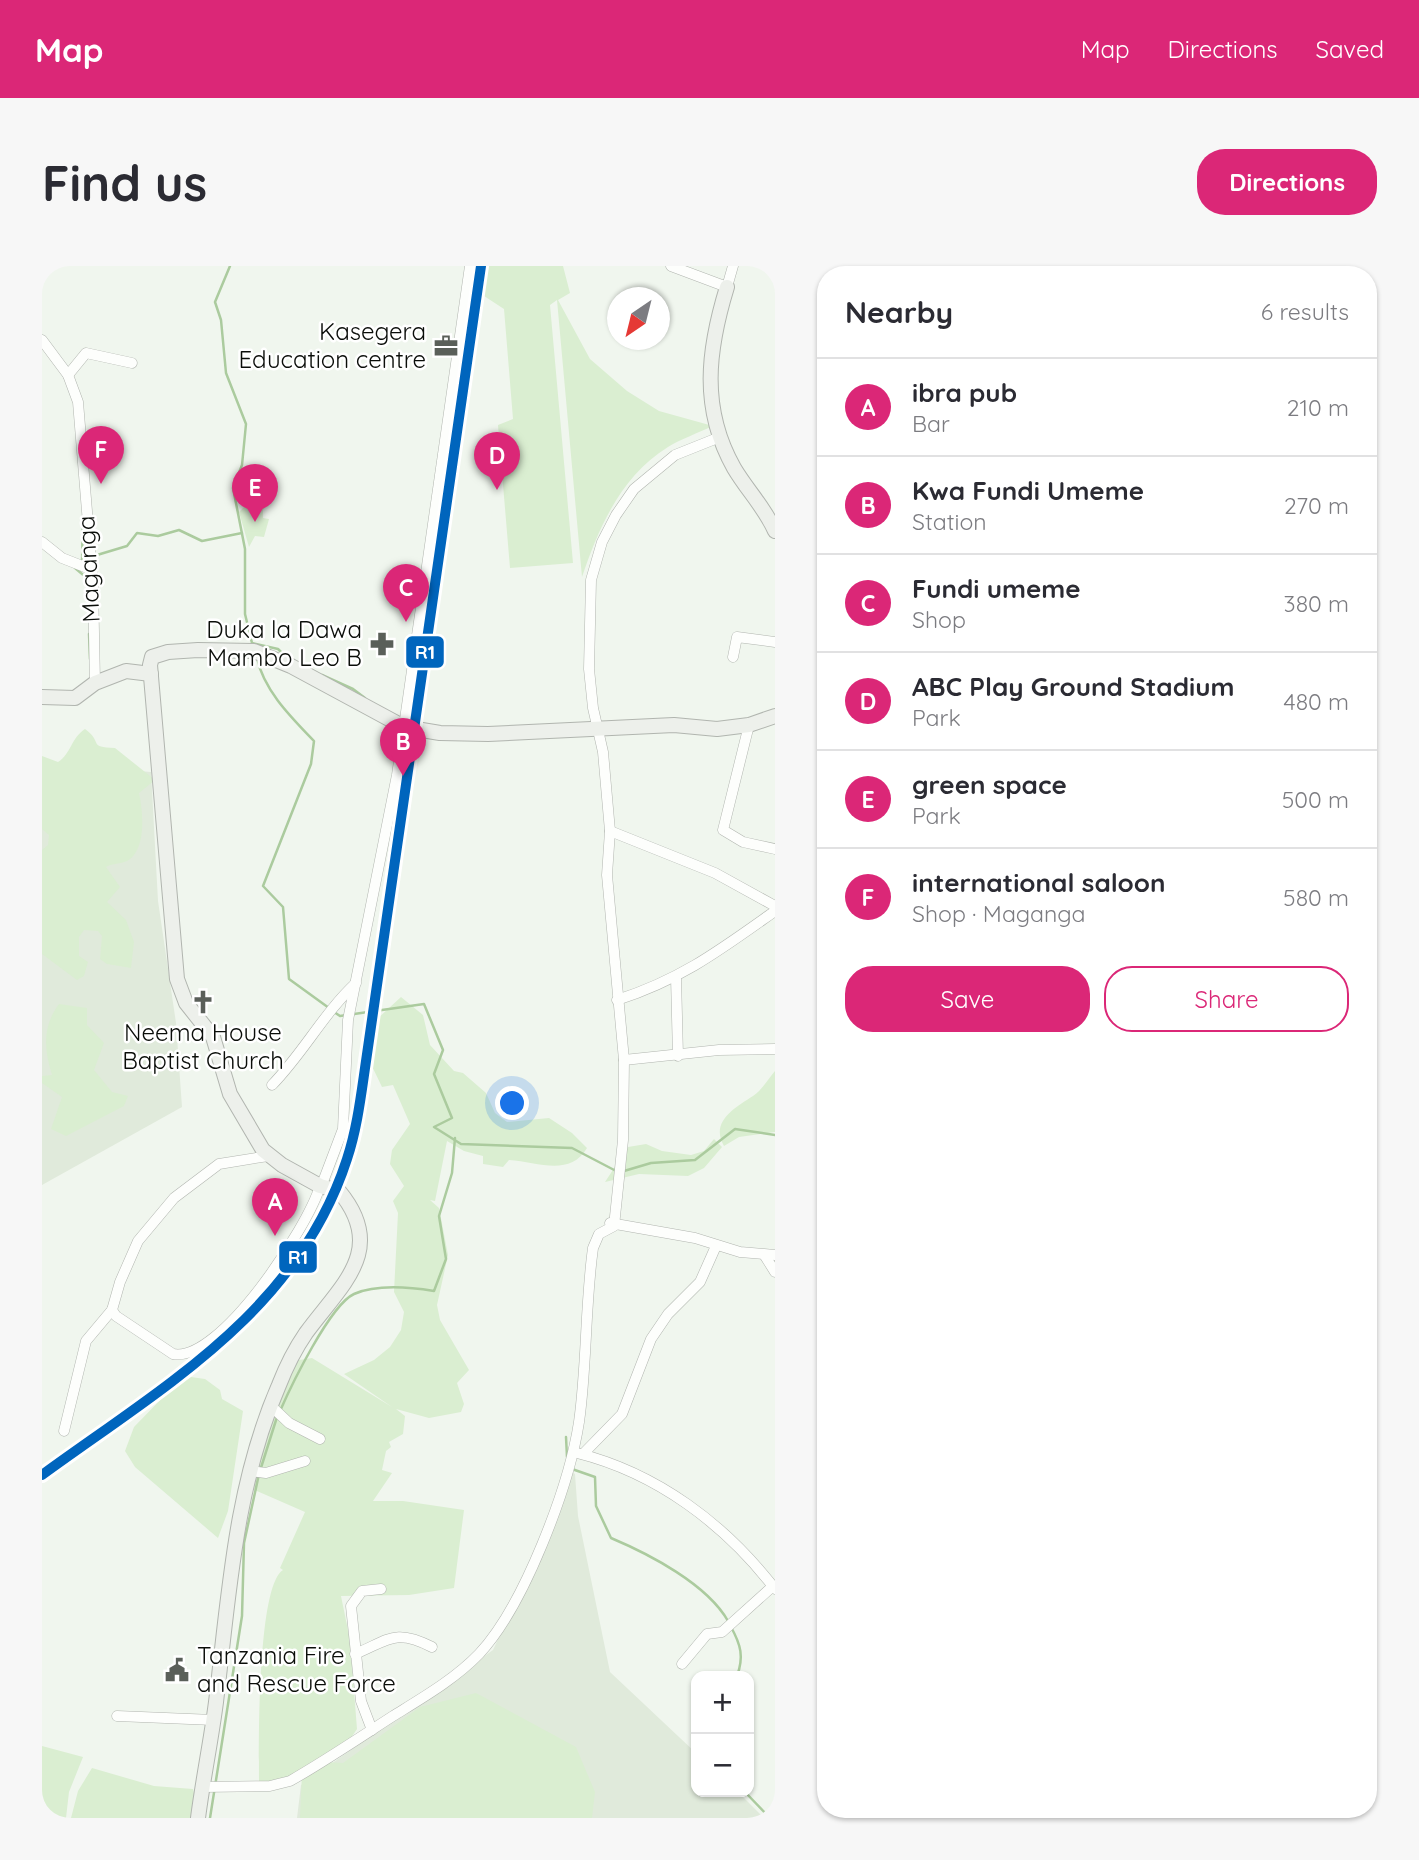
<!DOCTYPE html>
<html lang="en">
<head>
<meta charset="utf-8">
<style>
  body { margin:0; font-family:Quicksand,sans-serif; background:#f7f7f7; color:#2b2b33 }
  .controls { position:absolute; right:21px; bottom:21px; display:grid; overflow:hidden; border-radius:14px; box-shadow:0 2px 5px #0004 }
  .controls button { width:63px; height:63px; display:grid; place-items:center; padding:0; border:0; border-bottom:2px solid #e1e1e2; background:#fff; color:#2b2b33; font:35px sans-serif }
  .compass { position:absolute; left:565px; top:21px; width:63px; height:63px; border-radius:50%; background:#fff; box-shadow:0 2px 5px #0004; rotate:215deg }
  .you { position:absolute; left:471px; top:838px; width:24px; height:24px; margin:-18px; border:5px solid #fff; border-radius:50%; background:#1a73e8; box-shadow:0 0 0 10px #1a73e833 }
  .badge { display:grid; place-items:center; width:46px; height:46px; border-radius:50%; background:#db2777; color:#fff; font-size:23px; font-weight:700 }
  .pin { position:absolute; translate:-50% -58px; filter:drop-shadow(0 2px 4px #0008) }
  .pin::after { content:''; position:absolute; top:37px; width:24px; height:21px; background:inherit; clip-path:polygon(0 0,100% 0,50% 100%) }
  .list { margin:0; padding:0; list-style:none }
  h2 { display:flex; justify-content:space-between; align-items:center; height:91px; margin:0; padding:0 28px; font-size:30px }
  h2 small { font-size:23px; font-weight:400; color:#7c7c81 }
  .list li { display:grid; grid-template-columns:46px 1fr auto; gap:21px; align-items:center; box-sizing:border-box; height:98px; padding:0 28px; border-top:2px solid #e1e1e2 }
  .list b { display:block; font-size:26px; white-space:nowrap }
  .list p { margin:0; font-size:23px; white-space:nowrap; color:#7c7c81 }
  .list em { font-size:23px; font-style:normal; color:#7c7c81 }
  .actions { display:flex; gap:14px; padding:21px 28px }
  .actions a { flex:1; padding:16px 0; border:2px solid #db2777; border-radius:28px; text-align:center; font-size:24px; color:#db2777 }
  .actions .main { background:#db2777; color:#fff }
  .map { position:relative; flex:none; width:733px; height:1552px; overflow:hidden; border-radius:28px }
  header { display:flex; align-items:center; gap:42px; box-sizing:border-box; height:98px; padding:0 35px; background:#db2777; color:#fff }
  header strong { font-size:33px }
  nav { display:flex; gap:38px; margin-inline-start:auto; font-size:24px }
  .intro { display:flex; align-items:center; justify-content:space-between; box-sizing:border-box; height:168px; padding:0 42px }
  h1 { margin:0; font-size:49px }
  .button { padding:18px 32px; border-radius:28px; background:#db2777; color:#fff; font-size:24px; font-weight:700 }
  main { display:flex; gap:42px; padding:0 42px }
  aside { flex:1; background:#fff; border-radius:28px; box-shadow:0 2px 5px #0004 }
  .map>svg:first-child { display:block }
</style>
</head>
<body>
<header>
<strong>Map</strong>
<nav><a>Map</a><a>Directions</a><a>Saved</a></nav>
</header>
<div class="intro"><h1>Find us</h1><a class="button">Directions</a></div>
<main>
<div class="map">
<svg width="733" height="1552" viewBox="0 0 733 1552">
  <rect width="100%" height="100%" fill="#f0f6ee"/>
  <g fill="#e0eadb">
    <path d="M0,497l109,9 7,129 18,122 6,84 -140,78z"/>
    <path d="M528,1204l5,4 3,42 32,156 86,81v39h42l26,26h-467l4,-33 192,-135 65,-139z"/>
  </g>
  <g fill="#daeed1">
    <path d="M441,0h80l7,27 -12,7 32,59 37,32 32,20 54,15c-15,7 -32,13 -45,21 -47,29 -69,80 -86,130l-25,-277 -7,5 23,258 -63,5 -12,-143 15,-6 -9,-110 -23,-15z"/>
    <path d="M207,236l18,3 -4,5v8l6,1 -5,18 -9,-1 -6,11 -10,-35z"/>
    <path d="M43,463c19,14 2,18 30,19l40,32 -16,13c4,18 8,57 -12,68 -7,3 -14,2 -21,6l14,20 -13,15 19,18 8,22 -3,26 -24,-4 -7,-5 2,-23 -4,-5 -14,-1 -5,7v19l9,6 -4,14 -7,4 -35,-26v-104l6,-5 1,-10 -7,-6v-73l16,6c13,-8 13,-24 27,-33z"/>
    <path d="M359,731l22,18 7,30 24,26 9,2 23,20 9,20 12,9 42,-4 23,15 15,15c-17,29 -49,14 -78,12l-6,7 -20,-3v-8l-19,-5 -17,-10 -12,60 -5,-1 9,8 9,47 -11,50 3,15 29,50 -12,13 7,21 -3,8 -32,6 -33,-9 9,7 -2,18 -14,8 2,5 -5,4 -4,19 10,3 -19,28h30l61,9 -10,78 -45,7 -68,1 9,44 7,89 -16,24 -17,9 19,1 77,-56 56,-14 100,54 19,45 -3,26h-292l2,-46 -34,17 -9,-7c0,-36 -2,-196 24,-212l-3,-2 25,-56 -55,-24 6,-27 37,-100 19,-3 80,49 -48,-33 30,-14 16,-13 11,-17 3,-18 -10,-20 4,-79 -5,-12 11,-15 -14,-22 2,-14 18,-26 -17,-39 -11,2 -13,-27 7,-40z"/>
    <path d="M17,738l28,4v17l17,18 -10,27 18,22 16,4 -4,10 -58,30 -15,-7 11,-32 -20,-14v-7l10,-1c-8,-26 -10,-48 7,-71z"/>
    <path d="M733,805v61l-36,5 -15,9c-14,-24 10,-38 29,-50 9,-6 15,-17 22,-25z"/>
    <path d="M672,873l8,8 -18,21 -16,8 -49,-2 -34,8 23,-35 18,-3 16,7 29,4 13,-4z"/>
    <path d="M149,1111l14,2 15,11 2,9 21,12 -15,100 -10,27 -83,-71 -10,-16 9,-24 35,-36z"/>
    <path d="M0,1480l41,11 -14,35 -3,26h-24z"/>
    <path d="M50,1502l62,18 39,3 2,9 -4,20h-120l7,-27z"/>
  </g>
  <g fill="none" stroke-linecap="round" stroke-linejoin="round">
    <g stroke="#abcb9e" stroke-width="2.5">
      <path d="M188,0l-15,36 6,18 5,53 20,51 -4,41 -9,23 12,61v65l7,29 26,6 7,7"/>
      <path d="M55,289l30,-9 10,-13 21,3 21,-6 23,11 40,-8"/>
      <path d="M40,296l1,-46"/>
      <path d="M33,302l13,11"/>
      <path d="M47,368l1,25"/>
      <path d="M215,392c7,33 35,60 57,83l-3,23 -48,122 20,21 6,72 40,29"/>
      <path d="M280,409l31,14 12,9"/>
      <path d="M292,746l6,4 7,-1"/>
      <path d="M312,748l70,-10 19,46 -9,24 18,44 -18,9 27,17 111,4 46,24"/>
      <path d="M582,905l27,-8 44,-3 40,-31 40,6"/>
      <path d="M238,1145c11,-25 50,-106 74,-117 23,-10 55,-7 80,-3l12,-32 -7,-43 13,-43 3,-35"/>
      <path d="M524,1171l1,20"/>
      <path d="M530,1203l23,8 1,29 15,32c38,16 96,46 117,83"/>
      <path d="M689,1361c10,18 13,30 6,49"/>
      <path d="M703,1526l25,26"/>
      <path d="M168,1552l32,-202 2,-73 15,-69 18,-57"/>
    </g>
    <g stroke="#b1b5af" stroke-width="11">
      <g id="street">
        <path d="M629,0l56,21 6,-21"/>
        <path d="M0,74l26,35 10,27 15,182 2,99"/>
        <path d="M26,109l18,-22 46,10"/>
        <path d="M0,276l20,16 28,11"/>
        <path d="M691,391l4,-20 38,5"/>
        <path d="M707,459l-26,105 20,12 32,7"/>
        <path d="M568,565l105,42 60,33"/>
        <path d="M634,711l2,79"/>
        <path d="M575,734c65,-21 103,-50 158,-89"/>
        <path d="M582,794l95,-10 56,-1"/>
        <path d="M230,819c32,-33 51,-71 84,-102"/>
        <path d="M226,890l-49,8 -45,34 -36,43 -18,41 -8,28 4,6 57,38c47,9 135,-127 147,-168"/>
        <path d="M279,921l22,-58 5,-109 49,-245 73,-509"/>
        <path d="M568,957l85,15 45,14 35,3"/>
        <path d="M723,990l10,16"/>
        <path d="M229,1140l18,17 31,16"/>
        <path d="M22,1165l22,-90 26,-31"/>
        <path d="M535,1187c80,20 148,71 198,136"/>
        <path d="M541,1188l39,-40 29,-75 17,-25 32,-32 16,-36"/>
        <path d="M207,1205l17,2 39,-12"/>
        <path d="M313,1388c34,-14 40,-26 77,-7"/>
        <path d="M640,1398l25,-30 15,-2 51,-46"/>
        <path d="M75,1450l97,4"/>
        <path d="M330,1464l-11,-29 -10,-95 11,-15 19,-2"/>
        <path d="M161,1521l67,-1 20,-5c35,-20 69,-43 103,-65 29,-18 62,-37 86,-62 45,-48 90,-167 100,-232 8,-57 6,-116 14,-174l6,-14 15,-8 9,-86 1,-80 -17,-185 3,-44 -7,-79 -10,-44 -4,-39 2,-89 11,-38 14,-27 18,-26 41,-34 45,-18"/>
      </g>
    </g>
    <g stroke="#b1b5af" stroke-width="16">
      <g id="secondary">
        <path d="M685,21c-19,62 -27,121 7,181 13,22 31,40 41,63"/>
        <path d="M0,431l33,1 20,-15 31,-12 25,3"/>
        <path d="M156,1552c5,-39 13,-77 18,-116 13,-108 19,-216 63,-317 7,-18 16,-36 27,-52 35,-48 82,-83 33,-142l-19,-5 -38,-21 -19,-15 -33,-56 -17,-57 -27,-34 -9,-24 -27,-314 2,-8 16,-5 30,-2 56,1 37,15 113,61 36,6 48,1 186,-9 43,4 32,-4 26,-9"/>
      </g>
    </g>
    <use href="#street" stroke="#fdfefc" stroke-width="10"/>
    <use href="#secondary" stroke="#edf0eb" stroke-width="14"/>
    <g stroke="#fff" stroke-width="16">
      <path id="rail-1" d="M0,1209c122,-89 256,-164 305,-316 9,-27 13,-56 17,-84l117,-809"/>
    </g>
    <use href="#rail-1" stroke="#0065bd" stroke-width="10"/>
  </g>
  <defs>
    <g id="office-bare" transform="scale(1.89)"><path d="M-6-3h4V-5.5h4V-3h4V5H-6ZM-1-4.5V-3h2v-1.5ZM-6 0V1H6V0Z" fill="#5a5f59" stroke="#fff" stroke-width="2.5" paint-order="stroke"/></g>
    <g id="pharmacy-bare" transform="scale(1.89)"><path d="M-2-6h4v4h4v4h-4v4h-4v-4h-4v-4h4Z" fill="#5a5f59" stroke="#fff" stroke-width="2.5" paint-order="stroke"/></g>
    <g id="church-bare" transform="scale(1.89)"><path d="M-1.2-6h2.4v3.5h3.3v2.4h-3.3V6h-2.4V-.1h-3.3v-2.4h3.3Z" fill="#5a5f59" stroke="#fff" stroke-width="2.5" paint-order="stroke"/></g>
    <g id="civic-bare" transform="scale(1.89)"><path d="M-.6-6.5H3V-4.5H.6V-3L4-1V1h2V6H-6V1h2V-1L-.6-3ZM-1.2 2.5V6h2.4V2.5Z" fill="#5a5f59" stroke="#fff" stroke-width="2.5" paint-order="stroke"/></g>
  </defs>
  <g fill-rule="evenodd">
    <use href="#office-bare" x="404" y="80"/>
    <use href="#pharmacy-bare" x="340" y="378"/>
    <use href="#church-bare" x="161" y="736"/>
    <use href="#civic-bare" x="135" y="1404"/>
  </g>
  <g text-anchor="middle" stroke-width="5" stroke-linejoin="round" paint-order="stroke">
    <g font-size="24" fill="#0a0d09" stroke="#fff" text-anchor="end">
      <text x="384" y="74">Kasegera<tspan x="384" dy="28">Education centre</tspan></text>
      <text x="320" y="372">Duka la Dawa<tspan x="320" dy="28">Mambo Leo B</tspan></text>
      <text x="161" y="775" text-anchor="middle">Neema House<tspan x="161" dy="28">Baptist Church</tspan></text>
      <text x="155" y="1398" text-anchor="start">Tanzania Fire<tspan x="155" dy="28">and Rescue Force</tspan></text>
    </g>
    <g font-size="24" fill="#0a0d09" stroke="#fff">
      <text transform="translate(47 303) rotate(-93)" y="8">Maganga</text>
    </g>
  </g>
  <g stroke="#fff" stroke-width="2.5">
    <rect x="363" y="369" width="40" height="34" rx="7" fill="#0065bd"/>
    <rect x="236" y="974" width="40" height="34" rx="7" fill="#0065bd"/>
  </g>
  <g font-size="19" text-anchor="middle" font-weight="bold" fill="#fff">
    <text x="383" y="393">R1</text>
    <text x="256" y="998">R1</text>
  </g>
</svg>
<div class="controls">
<button>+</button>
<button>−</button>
</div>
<svg class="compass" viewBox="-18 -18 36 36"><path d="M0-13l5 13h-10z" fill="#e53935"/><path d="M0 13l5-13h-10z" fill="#7c7c81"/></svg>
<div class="you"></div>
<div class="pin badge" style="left:233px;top:970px">A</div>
<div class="pin badge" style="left:361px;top:510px">B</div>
<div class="pin badge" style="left:364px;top:356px">C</div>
<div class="pin badge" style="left:455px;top:224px">D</div>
<div class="pin badge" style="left:213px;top:256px">E</div>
<div class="pin badge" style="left:59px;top:218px">F</div>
</div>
<aside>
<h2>Nearby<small>6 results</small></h2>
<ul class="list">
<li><span class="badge">A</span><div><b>ibra pub</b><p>Bar</p></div><em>210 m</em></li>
<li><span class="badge">B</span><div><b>Kwa Fundi Umeme</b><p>Station</p></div><em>270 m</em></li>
<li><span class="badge">C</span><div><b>Fundi umeme</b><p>Shop</p></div><em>380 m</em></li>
<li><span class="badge">D</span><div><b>ABC Play Ground Stadium</b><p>Park</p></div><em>480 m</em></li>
<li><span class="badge">E</span><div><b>green space</b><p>Park</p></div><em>500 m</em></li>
<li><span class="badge">F</span><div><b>international saloon</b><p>Shop · Maganga</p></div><em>580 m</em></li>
</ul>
<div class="actions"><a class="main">Save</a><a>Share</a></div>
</aside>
</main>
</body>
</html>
